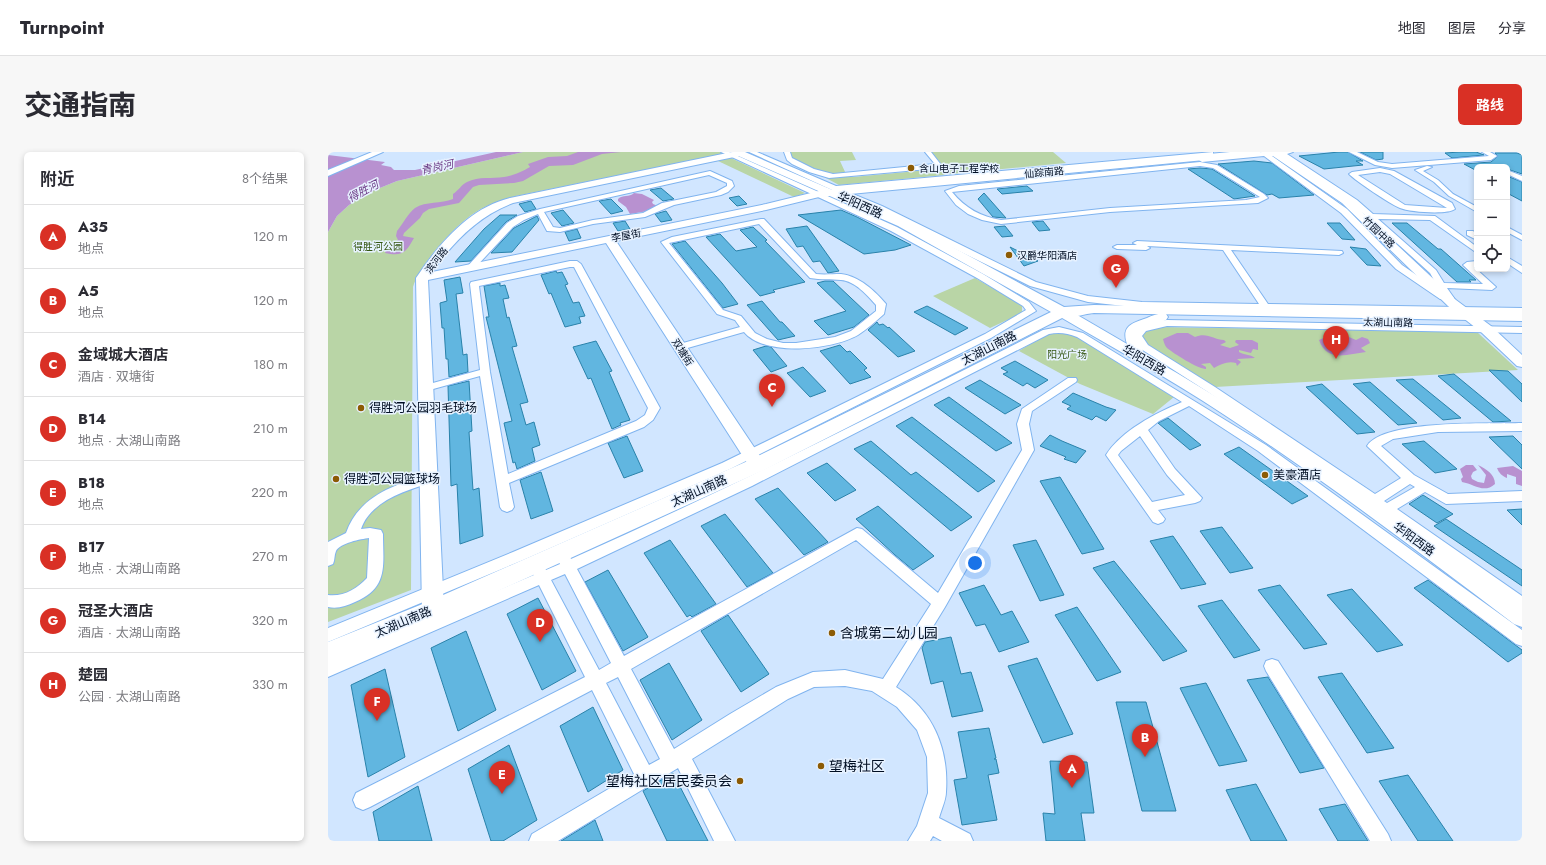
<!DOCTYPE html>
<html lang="zh">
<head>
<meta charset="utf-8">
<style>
  body { margin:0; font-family:Jost,"Noto Sans SC",sans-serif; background:#f7f7f7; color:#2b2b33 }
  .controls { position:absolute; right:12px; top:12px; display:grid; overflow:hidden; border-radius:6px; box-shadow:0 2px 6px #0003 }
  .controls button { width:36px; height:36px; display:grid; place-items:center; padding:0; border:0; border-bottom:1px solid #e1e1e2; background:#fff; color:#2b2b33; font:20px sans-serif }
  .you { position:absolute; left:647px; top:411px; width:14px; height:14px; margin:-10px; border:3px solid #fff; border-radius:50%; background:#1a73e8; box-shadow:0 0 0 6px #1a73e833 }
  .badge { display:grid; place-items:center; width:26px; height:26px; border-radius:50%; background:#d93025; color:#fff; font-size:13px; font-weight:700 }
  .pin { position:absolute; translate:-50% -33px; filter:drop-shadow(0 1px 2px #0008) }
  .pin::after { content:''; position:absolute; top:21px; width:14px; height:12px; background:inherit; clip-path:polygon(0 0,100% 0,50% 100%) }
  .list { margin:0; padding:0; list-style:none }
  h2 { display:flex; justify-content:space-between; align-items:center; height:52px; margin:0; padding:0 16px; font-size:17px }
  h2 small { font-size:13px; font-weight:400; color:#7c7c81 }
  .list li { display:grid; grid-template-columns:26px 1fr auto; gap:12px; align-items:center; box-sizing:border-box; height:64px; padding:0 16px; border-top:1px solid #e1e1e2 }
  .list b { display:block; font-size:15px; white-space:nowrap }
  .list p { margin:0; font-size:13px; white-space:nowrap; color:#7c7c81 }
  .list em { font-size:13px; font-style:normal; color:#7c7c81 }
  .icon { flex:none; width:22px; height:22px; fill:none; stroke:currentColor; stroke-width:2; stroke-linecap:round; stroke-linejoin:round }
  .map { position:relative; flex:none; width:1194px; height:689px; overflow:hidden; border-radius:6px }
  header { display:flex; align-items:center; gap:24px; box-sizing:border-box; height:56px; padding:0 20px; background:#fff; border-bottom:1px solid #e1e1e2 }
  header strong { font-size:19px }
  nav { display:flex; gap:22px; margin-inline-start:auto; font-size:14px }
  .intro { display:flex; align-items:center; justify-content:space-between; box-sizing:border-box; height:96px; padding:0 24px }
  h1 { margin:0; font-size:28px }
  .button { padding:10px 18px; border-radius:6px; background:#d93025; color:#fff; font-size:14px; font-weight:700 }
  main { display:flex; gap:24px; padding:0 24px }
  aside { flex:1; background:#fff; border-radius:6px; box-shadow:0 2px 6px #0003 }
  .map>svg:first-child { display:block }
</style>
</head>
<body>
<header>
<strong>Turnpoint</strong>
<nav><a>地图</a><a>图层</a><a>分享</a></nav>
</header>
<div class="intro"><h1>交通指南</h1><a class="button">路线</a></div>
<main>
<aside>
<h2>附近<small>8个结果</small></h2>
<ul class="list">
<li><span class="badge">A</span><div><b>A35</b><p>地点</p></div><em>120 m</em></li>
<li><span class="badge">B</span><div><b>A5</b><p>地点</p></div><em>120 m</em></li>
<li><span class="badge">C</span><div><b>金域城大酒店</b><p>酒店 · 双塘街</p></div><em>180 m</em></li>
<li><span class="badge">D</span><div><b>B14</b><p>地点 · 太湖山南路</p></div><em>210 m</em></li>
<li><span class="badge">E</span><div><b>B18</b><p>地点</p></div><em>220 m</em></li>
<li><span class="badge">F</span><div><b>B17</b><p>地点 · 太湖山南路</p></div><em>270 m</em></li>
<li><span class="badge">G</span><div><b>冠圣大酒店</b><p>酒店 · 太湖山南路</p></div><em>320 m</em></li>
<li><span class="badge">H</span><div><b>楚园</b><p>公园 · 太湖山南路</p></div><em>330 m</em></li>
</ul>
</aside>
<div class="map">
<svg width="1194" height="689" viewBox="0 0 1194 689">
  <rect width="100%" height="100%" fill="#d1e6ff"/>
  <g fill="#b9d5a6">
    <path d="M195,0h202l-3,2 -206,42c-14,4 -28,8 -40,16 -19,11 -57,53 -63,75l-2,303 -83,32v-390l9,-16 12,-11 16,-11 32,-13z"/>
    <path d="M460,0h64l4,8 -16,1 6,13 -14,1 -7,-2 -33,-14z"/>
    <path d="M603,0h122l13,11 -116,11z"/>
    <path d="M396,5l7,1 74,35 -11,4 -76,-36 -54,10z"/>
    <path d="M611,17l6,6 -106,10 -13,-7 26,-2 1,1z"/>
    <path d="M647,126l47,27v8l-32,15 -57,-32z"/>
    <path d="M827,175l322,5 41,38 -303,17 -68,-40 -6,-6 1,-10z"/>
    <path d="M730,178l19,6 97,61 -21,17 -73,-30 -61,-33 32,-20z"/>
  </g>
  <g fill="#b891d0">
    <path d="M168,0h27l-126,29 -32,13 -16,11 -12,11 -9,16v-77l57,7 -4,3 10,2 3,3h21z"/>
    <path d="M250,0h43l-19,2 -29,11 -24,1 -26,15 -9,2 -35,2 -6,2 -14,16 -30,6 -6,4 -3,5 -16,15 -1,3 11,2c-8,14 -11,19 -29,15l2,-5 11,-8 -2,-4 1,-5c5,-6 12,-19 18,-23 11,-7 26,-4 38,-9v-5c6,-4 8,-9 14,-12 12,-6 25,-3 37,-5 9,-1 19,-6 26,-10l-2,-3 20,-7 19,-1z"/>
    <path d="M306,41l8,1 12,6 -2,2 1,2 5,2 -10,5 -18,3 -4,-7 -8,-6v-2c5,-5 11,-1 16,-6z"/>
    <path d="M849,181h11l7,4c12,-5 19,3 29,3l2,2 -6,3 10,3 9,-3 -4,-3 1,-2h16l6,3v7l-5,-1 -2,4 -12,-3v2c5,3 11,2 16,6l-18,1 4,3 -4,4 -1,-3c-8,-2 -15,1 -22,5l-4,-5 -9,1 5,3v2c-8,0 -33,-16 -39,-21 -2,-2 -3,-5 -4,-9z"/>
    <path d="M998,185h23l7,3 6,-3 6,2 2,4 -9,5 5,4c-18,2 -39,11 -47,-12z"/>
    <path d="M1138,313h7l4,5 -4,2 -2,4 1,3 6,3 6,1 2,-8 -8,-10c8,4 17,9 17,19 -11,10 -21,0 -33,-2l-1,-3 2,-2 -3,-8z"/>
    <path d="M1185,314l9,5v15l-6,-2v-7l-9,-3v4c-5,-2 -8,-5 -10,-10z"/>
  </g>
  <g fill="#61b6e0" stroke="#2982aa">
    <path d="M1011,0h9l15,9h-7l7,4 -39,4 -25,-13z"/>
    <path d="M1032,0h23v7l-7,1z"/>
    <path d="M1132,0h16l8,3 -32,3 -7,-5z"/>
    <path d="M1167,1h22l5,2v19l-15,-5v-2h-30v4l-13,-7 27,-2 7,-6z"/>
    <path d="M926,9l18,2 42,32 -35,3 -7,-4 -5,1 -49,-31z"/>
    <path d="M872,16l12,1 43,27 -21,3 -46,-30z"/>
    <path d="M1179,24l15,6v19l-15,-8z"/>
    <path d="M699,34l6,5 -31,3 -5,-5z"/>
    <path d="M333,36l13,11 -11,2 -13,-11z"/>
    <path d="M656,41l22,25 -13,-1 -15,-18z"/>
    <path d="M411,44l8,8 -10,2 -8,-8z"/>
    <path d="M283,47l12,12 -12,3 -12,-13z"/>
    <path d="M203,49l5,8 -11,3 -6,-8z"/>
    <path d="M235,58l11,13 -12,3 -11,-13z"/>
    <path d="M513,58l16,7 54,28 -16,5 -31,4 -66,-39z"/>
    <path d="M338,59l6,9 -11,2 -6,-8z"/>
    <path d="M172,63h17l-11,7 -35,39 -16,1 29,-33z"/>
    <path d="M209,64l2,4 -27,32 -21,1 23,-25z"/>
    <path d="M297,69l5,8 -12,2 -5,-8z"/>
    <path d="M715,69l7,9 -11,1 -7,-9z"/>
    <path d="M999,71h13l15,17 -13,-1z"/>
    <path d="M1064,71h15l31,26h3l35,31h-7l2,2h-14z"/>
    <path d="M479,74l32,45 -11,2 -8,-12 -7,1 -10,-16 -6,1 -11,-18z"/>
    <path d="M677,74l8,10 -11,1 -8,-10z"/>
    <path d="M425,75l14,13 -2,1 40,41 -32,8 2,2 -15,4 -54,-59 14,-3 16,17 21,-4 -17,-17z"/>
    <path d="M249,77l4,9 -12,3 -4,-9z"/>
    <path d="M357,89l37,42 16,21 -15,4 -51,-64z"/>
    <path d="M682,95l28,14 -14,5z"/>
    <path d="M1022,95l16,2 15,17 -14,-1z"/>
    <path d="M228,119l1,2 5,-1 6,12 -3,1 8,18 6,-1 6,14 -6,1 2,6 -16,4 -14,-34 -2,1 -8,-19z"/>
    <path d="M132,125l3,16 -7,1 7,61 4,-1 1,18 -19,5 -1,-18h-2l-2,-31h-2l-2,-25 7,-2 -3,-21z"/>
    <path d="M497,129h8l36,34 -15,12 -26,8 -14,-14 32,-10 -29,-28z"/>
    <path d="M172,131v3l5,-1 4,13 -6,1 4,19 2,-1 8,29 -5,1 16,55 -8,2 6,21 8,-3 6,23 -8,3 3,13 -18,8 -2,-7 -2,1 -9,-40 8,-2 -26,-104h3l-5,-31z"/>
    <path d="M434,149l18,21h2l13,14 -17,4 -31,-35z"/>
    <path d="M599,154l6,3 35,19 -13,7 -41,-23z"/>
    <path d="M549,170l2,3 4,-1 5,4 1,-1 26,24 -17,6 -30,-27z"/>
    <path d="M268,189l16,30 -3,1 21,48 -10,3 1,2 -9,4 -21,-51 -3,1 -15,-32z"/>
    <path d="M512,193l7,7 3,-1 17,17 -3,2 7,7 -21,7 -30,-33z"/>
    <path d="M438,194l5,1 16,19 -16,6 -18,-22z"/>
    <path d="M687,209l33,19 -13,8 -8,-5 -4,3 -20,-12 5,-2 -7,-4z"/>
    <path d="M475,215l23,24 -16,6 -23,-24z"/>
    <path d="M1161,218l19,1 14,13v18z"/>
    <path d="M1126,222l57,47 -18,1 -55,-46z"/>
    <path d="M1085,227l48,39 -18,2 -47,-40z"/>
    <path d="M652,228l8,5 33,20 -16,9 -40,-26z"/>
    <path d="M141,229l3,50 -3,1 4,58 6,-2 4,48 -23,8 -3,-60 -6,2 -3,-100z"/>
    <path d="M1042,230l47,41 -19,2 -45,-41z"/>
    <path d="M994,232l53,48 -18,2 -51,-47z"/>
    <path d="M745,241l33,14 10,3 -10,11 -10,-5 -4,4 -25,-11 4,-3 -9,-4z"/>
    <path d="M621,245l63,46 -16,8 -62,-46z"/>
    <path d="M584,265l83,64 -17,11 -82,-66z"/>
    <path d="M840,266l33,27 -11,5 -32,-27z"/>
    <path d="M722,283l12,6 24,10 -10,12 -12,-4 2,-2 -26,-11z"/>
    <path d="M299,284l16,35 -19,7 -16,-35z"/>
    <path d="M1185,284l9,9v24l-33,-32z"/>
    <path d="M543,289l40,34 5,-3 56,45 -21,14 -97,-82z"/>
    <path d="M1096,289l33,28 -22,4 -33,-29z"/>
    <path d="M911,295l69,49 -16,8 -68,-50z"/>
    <path d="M499,311l29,27 -21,11 -28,-28z"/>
    <path d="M213,320l12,39 -22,8 -11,-39z"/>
    <path d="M732,325l44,72 -22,5 -42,-73z"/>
    <path d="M450,336l50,54 -24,13 -49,-56z"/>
    <path d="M1095,343l30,19 -16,9 -28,-19z"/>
    <path d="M550,354l56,50 -21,14 -18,-15 -39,-36z"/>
    <path d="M1194,357v16l-15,-15z"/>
    <path d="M397,362l48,59 -26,14 -46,-61z"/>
    <path d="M1118,367l76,51v16l-88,-60z"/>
    <path d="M894,375l31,41 -23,5 -30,-42z"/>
    <path d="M845,384l33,48 -25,5 -31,-48z"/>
    <path d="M342,388l46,64 -24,13 -2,-2 -3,2 -43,-64z"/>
    <path d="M708,388l28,55 -24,6 -27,-56z"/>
    <path d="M786,409l73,90 -24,10 -70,-93z"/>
    <path d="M280,418l40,67 -25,14 -38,-69z"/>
    <path d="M1100,428l94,70v3l-14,9 -94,-74z"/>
    <path d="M656,433l17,30 11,-4 17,31 -30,10 -14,-28 -9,2 -17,-33z"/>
    <path d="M952,433l47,59 -23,5 -46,-59z"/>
    <path d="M1024,437l51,56 -26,7 -50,-57z"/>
    <path d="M210,446l38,73 -34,19 -35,-76z"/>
    <path d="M894,448l38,50 -26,8 -36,-52z"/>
    <path d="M749,455l44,65 -24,9 -42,-66z"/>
    <path d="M400,463l41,59 -28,18 -40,-61z"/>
    <path d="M138,479l30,79 -38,21 -27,-83z"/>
    <path d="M623,485l10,37 10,-2 12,39 -31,6 -9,-36 -12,3 -9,-36 3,-6z"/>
    <path d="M709,506l36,76 -30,9 -35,-77z"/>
    <path d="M341,511l33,57 -30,20 -32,-60z"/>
    <path d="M57,517l20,88 -37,20 -17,-92z"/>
    <path d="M1014,521l52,75 -27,5 -49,-76z"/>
    <path d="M940,525l56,91 -24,5 -53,-93z"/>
    <path d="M878,531l41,78 -28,5 -39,-78z"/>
    <path d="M788,550h30l30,109h-34z"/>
    <path d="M265,555l30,63 -35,22 -28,-66z"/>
    <path d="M661,576l7,30 -2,1h2l3,14 -11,2 9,45 -35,5 -8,-45 13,-2 -9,-46z"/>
    <path d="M181,593l28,75 -34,21h-12l-23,-72z"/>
    <path d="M722,609l37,1 7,51h-13l4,28h-39l-3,-28 12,1z"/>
    <path d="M345,621l35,68h-41l-24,-50z"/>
    <path d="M1080,623l45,66h-35l-39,-60z"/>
    <path d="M928,632l31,57h-36l-25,-51z"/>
    <path d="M90,634l14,55h-53l-6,-29z"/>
    <path d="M1017,652l23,37h-30l-19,-32z"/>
    <path d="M267,668l8,21h-42z"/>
  </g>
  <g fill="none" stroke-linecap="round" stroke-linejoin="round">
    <g stroke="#80b4ef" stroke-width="2">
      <g id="street">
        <path d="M393,0h8l168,75 86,47 46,28 7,9 -45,27 -261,131 -207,91 -195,82v-14l185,-76 209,-89 263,-129 41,-24 -3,-4 -46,-28 -86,-47z"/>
        <path d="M421,0h8l79,34 377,-34v2l-2,1 -368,35 39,16 154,76 52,14 54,6 117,2 -36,-54 -76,-4 3,2 -4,2 -29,-1 -4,-2 4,-2h20l-4,-2 4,-2 205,10 1,2 -4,2 -108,-5 37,54 254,4v6l-250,-4 2,2 -5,3 -3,-1 -3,-4 -121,-2 -54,-6 -58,-16 -154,-76z"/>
        <path d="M456,0h6l2,6 22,11 19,5 102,-10 -10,-12h6l11,14 -3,2 -110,10 -20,-6 -17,-8 -5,-4z"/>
        <path d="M934,0h31l-6,2 70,46 16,14 62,2 42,31v6l-47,-33 -52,-1 58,51 8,13 39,1 -20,-19 4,-3 10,-1v6h-3l22,20 -4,3 -45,-2 7,10 -2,2 -12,-1 -44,-30 -55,-56 -77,-57 -62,6 -3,-2 3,-2zM952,3l71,49 14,11v3h4l61,55 5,9 -4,3 -29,-20 -55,-56 -75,-53z"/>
        <path d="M1021,0h8l21,10 14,2 97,-8 -7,-4h8l7,4 -6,4 -99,8 -17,-3z"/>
        <path d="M872,10l17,3 47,29 4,4 -10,5 -148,9 -109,12 -19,-4 -14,-6 -12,-9 -11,-14 14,-5zM872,14l13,2 47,29 -14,3 -136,8 -109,12c-20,-3 -36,-12 -49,-28z"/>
        <path d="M1099,14l5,1 -9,4 15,9 15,14 24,13v5l-28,-16 -15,-14 -19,-12z"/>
        <path d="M1052,16l14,3 58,32 3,6c-7,6 -46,3 -55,-1 -10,-4 -44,-27 -51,-34l3,-2zM1052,20l10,2 57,34 -42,-3 -47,-30z"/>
        <path d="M1179,18l15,6v5l-15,-7z"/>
        <path d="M382,19l22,10 2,5 -6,6 -7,3 -47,10 -29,12 -52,7 -33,8 -13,-1 -9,-17 -14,6 -11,7 -40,43h-6l-1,-2 41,-45 11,-7 22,-7zM381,23l18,8v3l-11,6 -54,11 -19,10 -50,7 -33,8 -7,-1 -9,-15z"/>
        <path d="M433,67h3l52,55c8,1 17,0 25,0 18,2 34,17 45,30l-2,10c-8,7 -17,15 -26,21 -26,15 -93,22 -114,-3l-60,17h-8l-1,-2 1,-2 64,-18 -5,-7 -18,-6 -56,-72 11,-5zM431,72l51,54c11,2 21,1 31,2 14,1 26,15 35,25v6l-25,20 -16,6 -39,6h-13l-16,-4 -12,-6 -14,-17 -18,-6 -54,-67z"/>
        <path d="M1179,75l15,8v5l-15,-8z"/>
        <path d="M1139,79h6l4,3v6l-10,-5z"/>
        <path d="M1179,105l15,9v7l-15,-10z"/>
        <path d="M242,109h7l4,3 79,144 -7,12 -9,7 -135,56 5,24 -2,3 -5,2 -5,-2 -2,-3 -20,-131 -54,15 -5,-3 1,-2 58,-16 -10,-86 1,-2zM242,115h4l74,141 -3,7 -9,6 -128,53 -18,-102 -11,-86z"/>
        <path d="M839,168l355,7v6l-355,-7 -21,5 -4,5 6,9 67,42 160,107 26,-16 -34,-32c17,-27 124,-22 155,-23v8l-84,1 -45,7 -12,7 33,29 34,19 74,-3v10l-76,3 -21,-12 -28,17 125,87v14l-5,-2 -130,-92 -6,2 -5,-2 -2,-3 3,-4 -2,-2 -5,2 -5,-2 -2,-3 2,-3 -157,-109 -67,-43c-22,-23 9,-27 26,-29zM1082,332l5,3 -28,16 -3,-2z"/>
        <path d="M731,175l24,6 183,112 256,185v16l-6,-2 -258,-193 -69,-45 -30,15 -11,9 27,39 27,29 -2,3 -5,2 -37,7 7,9 -2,3 -5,2 -5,-2 -47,-67c15,-24 50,-42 76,-53l-105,-65c-10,-4 -18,-5 -28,-3l-297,152 -175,83 47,87 233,-128 5,1 76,64 84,-143 -5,-26 5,-15 46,-31h8l1,2 -1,2 -44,29 -3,13 5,26 -89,157 -49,80c37,23 53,62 50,105 0,8 -5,18 -7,26l31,16 3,7h-31l-9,-5 -3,5h-22l9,-15 11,-33 -1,-36 -10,-27 -20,-23 -25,-16 -27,-5 -31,1 -26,12 -96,60 43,82h-21l-36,-73 -120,73h-29l3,-7 102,-60 -42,-84 -222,117 -7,3 -7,-3 -3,-7 3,-7 229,-116 -46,-92 -211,92v-15l206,-87 -3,-6 2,-4 5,-2 5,2 3,5 14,-6 -3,-6 2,-4 5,-2 5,2 2,5c160,-71 316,-150 472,-229zM812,284l27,39 18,20 -33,7 -34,-47 3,-4zM528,388l75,64 -48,75 -38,-9 -32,2 -37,15 -46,27 -56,35 -43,-80zM237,422l46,89 -12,7 -48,-90zM290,525l42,82 -11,6 -43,-82z"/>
        <path d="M101,323l4,1 2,3 -2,3c-25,8 -62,18 -72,47l9,-1 11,2 2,4c0,31 6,54 -28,68 -9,4 -17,7 -27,5v-12c15,2 29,-6 39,-17l2,-40c-8,1 -29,5 -33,13 -2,4 -1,9 -3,13l-5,2v-24l18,-9c13,-37 49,-49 83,-58z"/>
        <path d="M944,507l6,2 110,173 3,7h-21l-104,-170 -2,-5 2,-5z"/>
      </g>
    </g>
    <g stroke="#80b4ef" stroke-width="2">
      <g id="secondary">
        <path d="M44,0h11l-55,24v-6z"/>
        <path d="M404,0l11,1 -4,3 -226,47c-35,13 -60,39 -81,69l334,-68 53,-13 411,-39h31l-4,3 -438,42 -53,13 -150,31 150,224 -3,4 -6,2 -6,-2 -145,-226 -178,37 16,330 -4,6 -7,3 -7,-3 -4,-6 -6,-332c23,-34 53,-70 94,-80z"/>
        <path d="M939,0h10l71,47 108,101 35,26 31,29v12l-5,-1 -36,-34 -33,-26 -106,-103z"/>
        <path d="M734,156l5,1 60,35c-6,-18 5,-21 20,-26 6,-3 12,-5 19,-4l2,3 -2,3 -27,11v8l5,15c123,70 238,151 352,233l26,19v21l-8,-3c-95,-72 -191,-145 -291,-210 -54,-36 -110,-66 -166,-99l-1,-3 1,-3z"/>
      </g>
    </g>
    <g stroke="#80b4ef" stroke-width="2">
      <path id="primary" d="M404,0h13l161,70 158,85 30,-2 428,8v8l-428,-8c-11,1 -19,5 -30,4l-300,153 -323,147 -113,47v-22l97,-39 325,-143 301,-148 -153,-86 -164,-72z"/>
    </g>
    <use href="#street" fill="#fff" fill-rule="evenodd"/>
    <use href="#secondary" fill="#fff" fill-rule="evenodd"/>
    <use href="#primary" fill="#fff" fill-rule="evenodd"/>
  </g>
  <g fill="#8c5b04" stroke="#e7f2ff" stroke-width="1.5">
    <circle cx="583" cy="16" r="4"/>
    <circle cx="681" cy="103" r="4"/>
    <circle cx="33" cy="256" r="4"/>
    <circle cx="937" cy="323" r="4"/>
    <circle cx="8" cy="327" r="4"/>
    <circle cx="504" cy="481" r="4"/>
    <circle cx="493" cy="614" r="4"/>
    <circle cx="412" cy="629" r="4"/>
  </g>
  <g text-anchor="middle" stroke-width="3" stroke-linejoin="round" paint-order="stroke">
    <g font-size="10" fill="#000e23" stroke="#e7f2ff" text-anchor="start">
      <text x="591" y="20">含山电子工程学校</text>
      <text x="689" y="107">汉爵华阳酒店</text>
    </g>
    <g font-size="10" fill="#000e23" stroke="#e7f2ff">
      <text transform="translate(716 20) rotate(-5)" y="4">仙踪南路</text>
      <text transform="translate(1051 80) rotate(44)" y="4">竹园中路</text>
      <text transform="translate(298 83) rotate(-11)" y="4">李屋街</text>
      <text transform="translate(108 108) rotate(-52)" y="4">滨河路</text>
      <text transform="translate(1060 170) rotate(1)" y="4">太湖山南路</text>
      <text transform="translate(355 200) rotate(57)" y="4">双塘街</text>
    </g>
    <g font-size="10" fill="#345611" stroke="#e7f2ff">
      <text x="50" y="98">得胜河公园</text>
      <text x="739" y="206">阳光广场</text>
    </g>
    <g font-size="11" font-style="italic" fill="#6d3b87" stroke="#e7f2ff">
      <text transform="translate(109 15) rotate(-12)" y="4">青岗河</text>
      <text transform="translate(35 39) rotate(-28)" y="4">得胜河</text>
    </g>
    <g font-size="12" fill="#000e23" stroke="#e7f2ff">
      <text transform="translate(532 53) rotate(24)" y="4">华阳西路</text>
      <text transform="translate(661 196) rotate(-27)" y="4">太湖山南路</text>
      <text transform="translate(816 208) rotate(30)" y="4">华阳西路</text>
      <text transform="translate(371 339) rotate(-24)" y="4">太湖山南路</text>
      <text transform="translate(1086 387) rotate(36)" y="4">华阳西路</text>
      <text transform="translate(75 470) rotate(-23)" y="4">太湖山南路</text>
    </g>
    <g font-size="12" fill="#000e23" stroke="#e7f2ff" text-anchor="start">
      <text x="41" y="260">得胜河公园羽毛球场</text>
      <text x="945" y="327">美豪酒店</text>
      <text x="16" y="331">得胜河公园篮球场</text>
    </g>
    <g font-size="14" fill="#000e23" stroke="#e7f2ff" text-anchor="start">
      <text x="512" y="486">含城第二幼儿园</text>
      <text x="501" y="619">望梅社区</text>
      <text x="404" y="634" text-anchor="end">望梅社区居民委员会</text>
    </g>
  </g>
</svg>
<div class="controls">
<button>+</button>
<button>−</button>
<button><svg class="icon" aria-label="locate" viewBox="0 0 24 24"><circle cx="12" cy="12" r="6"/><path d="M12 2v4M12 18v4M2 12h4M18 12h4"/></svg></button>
</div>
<div class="you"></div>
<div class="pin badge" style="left:744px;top:636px">A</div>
<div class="pin badge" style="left:817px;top:605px">B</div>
<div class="pin badge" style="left:444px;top:255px">C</div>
<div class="pin badge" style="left:212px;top:490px">D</div>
<div class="pin badge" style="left:174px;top:642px">E</div>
<div class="pin badge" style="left:49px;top:569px">F</div>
<div class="pin badge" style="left:788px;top:136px">G</div>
<div class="pin badge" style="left:1008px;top:207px">H</div>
</div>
</main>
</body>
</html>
